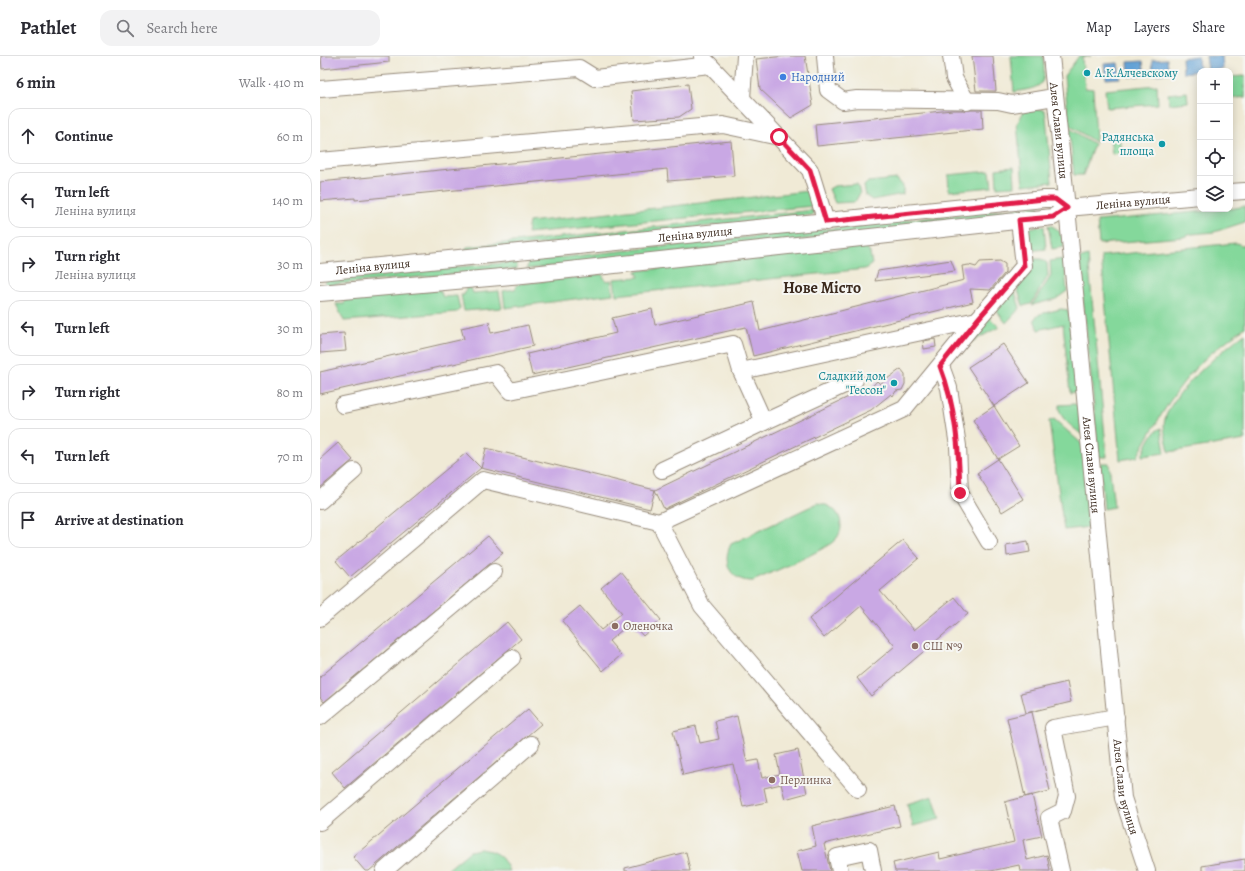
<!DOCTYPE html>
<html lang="en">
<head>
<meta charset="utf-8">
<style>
  body { margin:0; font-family:Alegreya,serif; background:#f2f2f3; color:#2b2b33 }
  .controls { position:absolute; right:12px; top:12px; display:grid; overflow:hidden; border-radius:8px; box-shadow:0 2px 10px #0003 }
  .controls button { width:36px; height:36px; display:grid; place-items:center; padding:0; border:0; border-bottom:1px solid #e1e1e2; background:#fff; color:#2b2b33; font:20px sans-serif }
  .stop { position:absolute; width:12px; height:12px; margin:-9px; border:3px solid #e11d48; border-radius:50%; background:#fff }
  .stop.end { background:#e11d48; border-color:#fff; box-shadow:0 1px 4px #0008 }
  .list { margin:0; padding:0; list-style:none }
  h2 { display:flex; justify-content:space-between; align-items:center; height:52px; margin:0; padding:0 16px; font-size:17px }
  h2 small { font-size:13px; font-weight:400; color:#7c7c81 }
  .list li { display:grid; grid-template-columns:26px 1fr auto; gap:12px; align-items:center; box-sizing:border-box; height:56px; margin:0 8px 8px; padding:0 8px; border:1px solid #e1e1e2; border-radius:12px }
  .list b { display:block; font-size:15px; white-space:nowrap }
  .list p { margin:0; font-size:13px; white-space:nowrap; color:#7c7c81 }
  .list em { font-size:13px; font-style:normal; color:#7c7c81 }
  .icon { flex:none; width:22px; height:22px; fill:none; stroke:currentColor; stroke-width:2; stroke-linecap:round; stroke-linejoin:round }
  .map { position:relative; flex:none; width:925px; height:815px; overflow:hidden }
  header { display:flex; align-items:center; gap:24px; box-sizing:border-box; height:56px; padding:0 20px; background:#fff; border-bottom:1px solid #e1e1e2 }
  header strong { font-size:19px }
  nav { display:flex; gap:22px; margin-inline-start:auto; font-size:14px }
  .search { width:280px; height:36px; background:#f2f2f3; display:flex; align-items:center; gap:10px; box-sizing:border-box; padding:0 14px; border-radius:12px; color:#7c7c81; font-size:15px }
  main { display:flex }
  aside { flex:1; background:#fff }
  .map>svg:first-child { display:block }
</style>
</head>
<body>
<header>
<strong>Pathlet</strong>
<div class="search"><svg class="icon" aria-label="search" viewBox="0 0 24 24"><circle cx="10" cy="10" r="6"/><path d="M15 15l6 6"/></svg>Search here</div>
<nav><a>Map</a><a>Layers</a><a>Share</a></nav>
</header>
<main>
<aside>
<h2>6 min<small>Walk · 410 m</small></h2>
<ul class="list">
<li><svg class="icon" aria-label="ahead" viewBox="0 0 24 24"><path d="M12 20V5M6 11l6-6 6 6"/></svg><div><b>Continue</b></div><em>60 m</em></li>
<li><svg class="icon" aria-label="left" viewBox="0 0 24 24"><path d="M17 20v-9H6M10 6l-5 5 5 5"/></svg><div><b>Turn left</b><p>Леніна вулиця</p></div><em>140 m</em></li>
<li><svg class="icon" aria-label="right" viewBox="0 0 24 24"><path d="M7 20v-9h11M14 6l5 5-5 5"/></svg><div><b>Turn right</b><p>Леніна вулиця</p></div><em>30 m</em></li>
<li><svg class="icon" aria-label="left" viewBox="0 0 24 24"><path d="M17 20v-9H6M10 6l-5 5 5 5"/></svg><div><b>Turn left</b></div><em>30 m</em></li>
<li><svg class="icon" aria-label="right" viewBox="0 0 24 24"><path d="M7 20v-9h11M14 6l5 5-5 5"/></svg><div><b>Turn right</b></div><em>80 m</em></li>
<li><svg class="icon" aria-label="left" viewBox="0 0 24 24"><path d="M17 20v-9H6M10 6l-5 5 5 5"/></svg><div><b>Turn left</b></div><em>70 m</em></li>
<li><svg class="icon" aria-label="arrive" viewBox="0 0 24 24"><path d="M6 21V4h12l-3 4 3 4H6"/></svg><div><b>Arrive at destination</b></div></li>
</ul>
</aside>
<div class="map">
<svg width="925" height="815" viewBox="0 0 925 815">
  <rect width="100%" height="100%" fill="#f6f6f2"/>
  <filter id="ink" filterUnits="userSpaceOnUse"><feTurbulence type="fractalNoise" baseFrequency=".025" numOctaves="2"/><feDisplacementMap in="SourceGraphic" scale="8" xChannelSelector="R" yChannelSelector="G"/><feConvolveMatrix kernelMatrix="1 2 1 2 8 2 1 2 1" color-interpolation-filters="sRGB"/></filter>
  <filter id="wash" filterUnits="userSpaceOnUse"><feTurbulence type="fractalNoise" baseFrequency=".012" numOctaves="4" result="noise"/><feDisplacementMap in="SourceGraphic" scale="16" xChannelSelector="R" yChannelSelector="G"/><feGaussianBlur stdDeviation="0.9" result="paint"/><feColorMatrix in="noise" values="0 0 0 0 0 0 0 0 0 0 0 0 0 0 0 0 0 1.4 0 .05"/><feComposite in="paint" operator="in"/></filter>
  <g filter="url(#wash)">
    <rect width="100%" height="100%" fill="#f0ead6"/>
    <g fill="#84d89b" stroke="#60815c">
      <path d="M691,0h32c3,30 1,31 -29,36z"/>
      <path d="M759,0h12l-9,2 3,30 8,1 3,49 -1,4 -26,-17 -5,-49z"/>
      <path d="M925,20v21l-15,2v-22z"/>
      <path d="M837,29l1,19 -51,4 -2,-18z"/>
      <path d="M867,36l1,10 -19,2 -1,-10z"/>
      <path d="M721,53l4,2 1,5 6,66 -29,3 -6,-61 7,-13z"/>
      <path d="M749,72l25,16 -11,31h-9z"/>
      <path d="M799,78l2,19 -9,1 -2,-19z"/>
      <path d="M694,111l1,19 -18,1 -1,-18z"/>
      <path d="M670,115l2,16 -43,4 -1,-16z"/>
      <path d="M577,123l6,7v8l-31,6 -6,-4 -2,-10 4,-4z"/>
      <path d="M537,128l3,9 -5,9 -20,1 -6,-14 5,-3z"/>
      <path d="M488,135l6,15 -287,27 2,-11z"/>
      <path d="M719,150l1,8 -513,55 1,-8z"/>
      <path d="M925,150v16l-31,10 -22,2 -9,3 -84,7 -2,-23 133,-12z"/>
      <path d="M493,154v5l-348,37 2,-5z"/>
      <path d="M728,169c12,2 15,12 16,22l-12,2z"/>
      <path d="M724,170l2,23 -18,2 -2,-23z"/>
      <path d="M916,187l9,3v81c-11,9 -24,17 -35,27 -32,28 -52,66 -73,103l-17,3 -19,-204z"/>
      <path d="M546,190l4,7 2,11 -7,5 -249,26 -2,-16 25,-2 -3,-6z"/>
      <path d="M768,200l19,201h-8l-20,-198z"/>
      <path d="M712,203h9l6,4 1,13 -17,28 -8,2 -8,-25z"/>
      <path d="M744,203l3,32 -11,8 -24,6 19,-29 -1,-15z"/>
      <path d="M197,206v7l-192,16v-7z"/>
      <path d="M282,218l4,7 5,-1 2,14 -108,14 -2,-17 12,-2 3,-5z"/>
      <path d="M692,227l8,25 -14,15 -12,-16z"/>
      <path d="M146,232h5l2,5 26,-2 3,17 -38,3 -3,-16h3z"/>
      <path d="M120,234l3,7 14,-1 3,13 -3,3 -113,9 -8,-17h8l2,-7z"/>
      <path d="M741,253l7,1 9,77 -2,5 -5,1 -7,-69 -25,6 -4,-11 6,-5z"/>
      <path d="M669,261l10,10 -33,18z"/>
      <path d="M925,277v107l-76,12c-1,-8 -5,-19 -5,-27 1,-28 60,-76 81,-92z"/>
      <path d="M755,348l3,2 4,29c-9,-8 -24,-17 -23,-30z"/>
      <path d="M734,363l28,25 7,83 -25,3 -15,-109z"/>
      <path d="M841,372l4,25 -23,3c4,-9 9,-24 19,-28z"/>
      <path d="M780,407h9l5,44 -10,2z"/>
      <path d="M498,447c10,2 18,5 22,16 2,7 1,14 -4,20 -9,11 -66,34 -83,42 -22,1 -32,-18 -22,-37z"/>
      <path d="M613,740l7,23 -27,7 -6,-22z"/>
      <path d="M160,793c16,2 23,7 29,22h-63l24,-20z"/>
    </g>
    <g fill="#64a2d6" stroke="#50667a">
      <path d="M878,0l1,15 -16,2 -1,-15z"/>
      <path d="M886,0h16l1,13 -15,2z"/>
      <path d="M847,3l2,14 -16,2 -1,-15z"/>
      <path d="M823,5l2,14 -16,2 -1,-15z"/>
      <path d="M798,7l2,15 -14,1 -2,-15z"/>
    </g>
    <g id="blocks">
      <g fill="#c9a8e4">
        <path d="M1,0h68v6l-67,7z"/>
        <path d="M466,0h19l8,49 -22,13 -31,-29 -4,-30z"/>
        <path d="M652,0h21l3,35h-20z"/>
        <path d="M368,28l3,25 -12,8 -45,3 -3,-29z"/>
        <path d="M632,54h30l1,19 -166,17 -2,-22z"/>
        <path d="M411,85l3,35 -66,5 -1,-12 -312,31v-2l-35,3v-19z"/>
        <path d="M631,204l4,11 -80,10 3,-10z"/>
        <path d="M680,205l5,3v9l-15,17 -20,-1 3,13 -220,54 -7,-29 -214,48 -5,-21 89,-21 -4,-15 40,-9 3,16 99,-23 6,29 204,-51 -2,-14 7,-1 7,2 4,-5z"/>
        <path d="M169,266l2,11 37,-8 5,21 -213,48v-22l144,-33 -3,-11z"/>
        <path d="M24,277l2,18 -26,2v-18z"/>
        <path d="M615,283l1,8 -12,2 -1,-8z"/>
        <path d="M683,288l26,39 -35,23 -26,-39z"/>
        <path d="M581,313l4,5v10l-3,6 -6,1 -3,5 -2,-2 -20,16 -207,99 -9,-19 208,-100 2,4 12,-13 3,3z"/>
        <path d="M674,350l25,40 -21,13 -25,-39z"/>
        <path d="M18,387l15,17 -33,28v-29z"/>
        <path d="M166,392l169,42 -5,19 -169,-41z"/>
        <path d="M146,397l15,15 -131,109 -14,-16z"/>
        <path d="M678,403l25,40 -21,13 -25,-39z"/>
        <path d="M168,480l15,17 -179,149 -4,-5v-20z"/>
        <path d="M583,484l16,18 -39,33 34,39 40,-33 14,17 -97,82 -14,-18 38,-32 -34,-40 -37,32 -15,-19z"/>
        <path d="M708,485l2,11 -23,4 -1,-11z"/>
        <path d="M301,515l40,49 -18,16 -12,-14 -22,19 12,14 -18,16 -41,-50 18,-15 21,24 21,-17 -21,-25z"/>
        <path d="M187,566l14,17 -176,149 -13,-16z"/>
        <path d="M747,626l4,20 -45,11 -5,-20z"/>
        <path d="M208,653l13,15 -172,147h-4l-12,-14z"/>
        <path d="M712,656l18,79 -25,6 -18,-79z"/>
        <path d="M417,660l10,46 11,-2 4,18 18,-4 -4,-19 22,-5 9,43 -22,6 -4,-15 -17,4 3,14 -24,5 -10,-43 -50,11 -10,-44 23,-5 4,17 19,-4 -4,-18z"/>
        <path d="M712,739l10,41 -19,4 4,20 20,-5 3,16h-30l-1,-6 -28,6h-96l-2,-8 46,-11 1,7 74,-17 -9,-40z"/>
        <path d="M575,750l5,20 -76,18 6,27h-28l-5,-20 19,-5 -4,-20z"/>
        <path d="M366,796l4,19h-65v-3z"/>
        <path d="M925,803v12h-43v-5z"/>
      </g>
    </g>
  </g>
  <g filter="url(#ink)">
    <use href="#blocks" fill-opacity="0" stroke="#968a7a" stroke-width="1"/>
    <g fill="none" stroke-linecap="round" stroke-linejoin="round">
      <g stroke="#968a7a" stroke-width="18">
        <g id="minor">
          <path d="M505,0l3,34 15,11 14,-2 141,2 14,3 42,-7"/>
          <path d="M631,0l3,22 13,24"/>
          <path id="s1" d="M731,0l16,152 56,590 24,73"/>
          <path d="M382,1l108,113 16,52"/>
          <path d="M1,33l258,-21 16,10 115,-13"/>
          <path d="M422,42l3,-42"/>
          <path d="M0,105l403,-36 56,12"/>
          <path d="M910,136l15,-1"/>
          <path id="s2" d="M0,216l724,-73h11l12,9"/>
          <path id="s3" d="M0,237l203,-18 530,-58 14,-9 133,-12"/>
          <path d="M621,310l8,22 9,58 2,47 29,49"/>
          <path d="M421,315l23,51 91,-42"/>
          <path d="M23,349l153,-32 14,18 223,-47 8,27 236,-51"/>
          <path d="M342,414l102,-48"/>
          <path d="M0,445l34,-30"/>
          <path d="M339,466l43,84 156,183"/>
          <path d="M0,562l163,-138 176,42 245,-113 73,-89 47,-54 -5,-46"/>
          <path d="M0,661l174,-145"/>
          <path d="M0,766l192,-164"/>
          <path d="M64,815l147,-127"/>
          <path d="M520,815l-3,-14 32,-7 4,21"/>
          <path d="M741,815l-12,-53 14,-7 4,-15 -14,-68 63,-11"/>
        </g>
      </g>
      <use href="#minor" stroke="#fff" stroke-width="16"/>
    </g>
  </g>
  <g fill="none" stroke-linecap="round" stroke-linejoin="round" filter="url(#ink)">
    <path stroke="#e11d48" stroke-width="5" d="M459,81l31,33 16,52 218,-23h11l12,9 -14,9 -34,3 5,46 -47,54 -37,46c16,41 19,84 20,127"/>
  </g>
  <g fill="#0f9aa8" stroke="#f6f6f2" stroke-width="1.5">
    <circle cx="767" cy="17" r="4"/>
    <circle cx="842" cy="88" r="4"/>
    <circle cx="574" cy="327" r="4"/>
  </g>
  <circle fill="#3f7fe0" stroke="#f6f6f2" stroke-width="1.5" cx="463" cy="21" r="4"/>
  <g fill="#8d6e63" stroke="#f6f6f2" stroke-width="1.5">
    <circle cx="295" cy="570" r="4"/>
    <circle cx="595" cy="590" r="4"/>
    <circle cx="452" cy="724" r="4"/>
  </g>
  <g text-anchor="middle" stroke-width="4" stroke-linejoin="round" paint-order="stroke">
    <g font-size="12" fill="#0d838f" stroke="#f6f6f2" text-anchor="end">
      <text x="775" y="21" text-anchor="start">А.К.Алчевскому</text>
      <text x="834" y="85">Радянська<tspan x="834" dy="14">площа</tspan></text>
      <text x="566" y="324">Сладкий дом<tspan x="566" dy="14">"Гессон"</tspan></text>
    </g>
    <g font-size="12" fill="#366cbe" stroke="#f6f6f2" text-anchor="start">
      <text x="471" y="25">Народний</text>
    </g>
    <g font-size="12" fill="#3b2a1e" stroke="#f6f6f2">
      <text dy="4" stroke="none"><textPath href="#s1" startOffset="75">Алея Слави вулиця</textPath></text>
      <text dy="4" stroke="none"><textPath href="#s3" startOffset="820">Леніна вулиця</textPath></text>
      <text dy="4" stroke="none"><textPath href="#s2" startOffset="377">Леніна вулиця</textPath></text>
      <text dy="4" stroke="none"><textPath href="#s2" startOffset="53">Леніна вулиця</textPath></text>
      <text dy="4" stroke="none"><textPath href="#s1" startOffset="411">Алея Слави вулиця</textPath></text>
      <text dy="4" stroke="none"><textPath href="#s1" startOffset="735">Алея Слави вулиця</textPath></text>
    </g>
    <g font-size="12" fill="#785e54" stroke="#f6f6f2" text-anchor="start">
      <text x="303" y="574">Оленочка</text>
      <text x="603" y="594">СШ №9</text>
      <text x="460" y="728">Перлинка</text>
    </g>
    <g font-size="16" font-weight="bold" fill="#3b2a1e" stroke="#f6f6f2">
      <text x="502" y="237">Нове Місто</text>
    </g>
  </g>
</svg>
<div class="controls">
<button>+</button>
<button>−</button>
<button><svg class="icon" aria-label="locate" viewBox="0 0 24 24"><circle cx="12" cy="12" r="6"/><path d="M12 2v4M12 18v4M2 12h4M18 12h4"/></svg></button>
<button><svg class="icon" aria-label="layers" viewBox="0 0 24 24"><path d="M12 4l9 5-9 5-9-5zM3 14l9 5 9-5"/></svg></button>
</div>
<div class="stop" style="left:459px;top:81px"></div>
<div class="stop end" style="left:640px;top:437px"></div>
</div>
</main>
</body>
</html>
